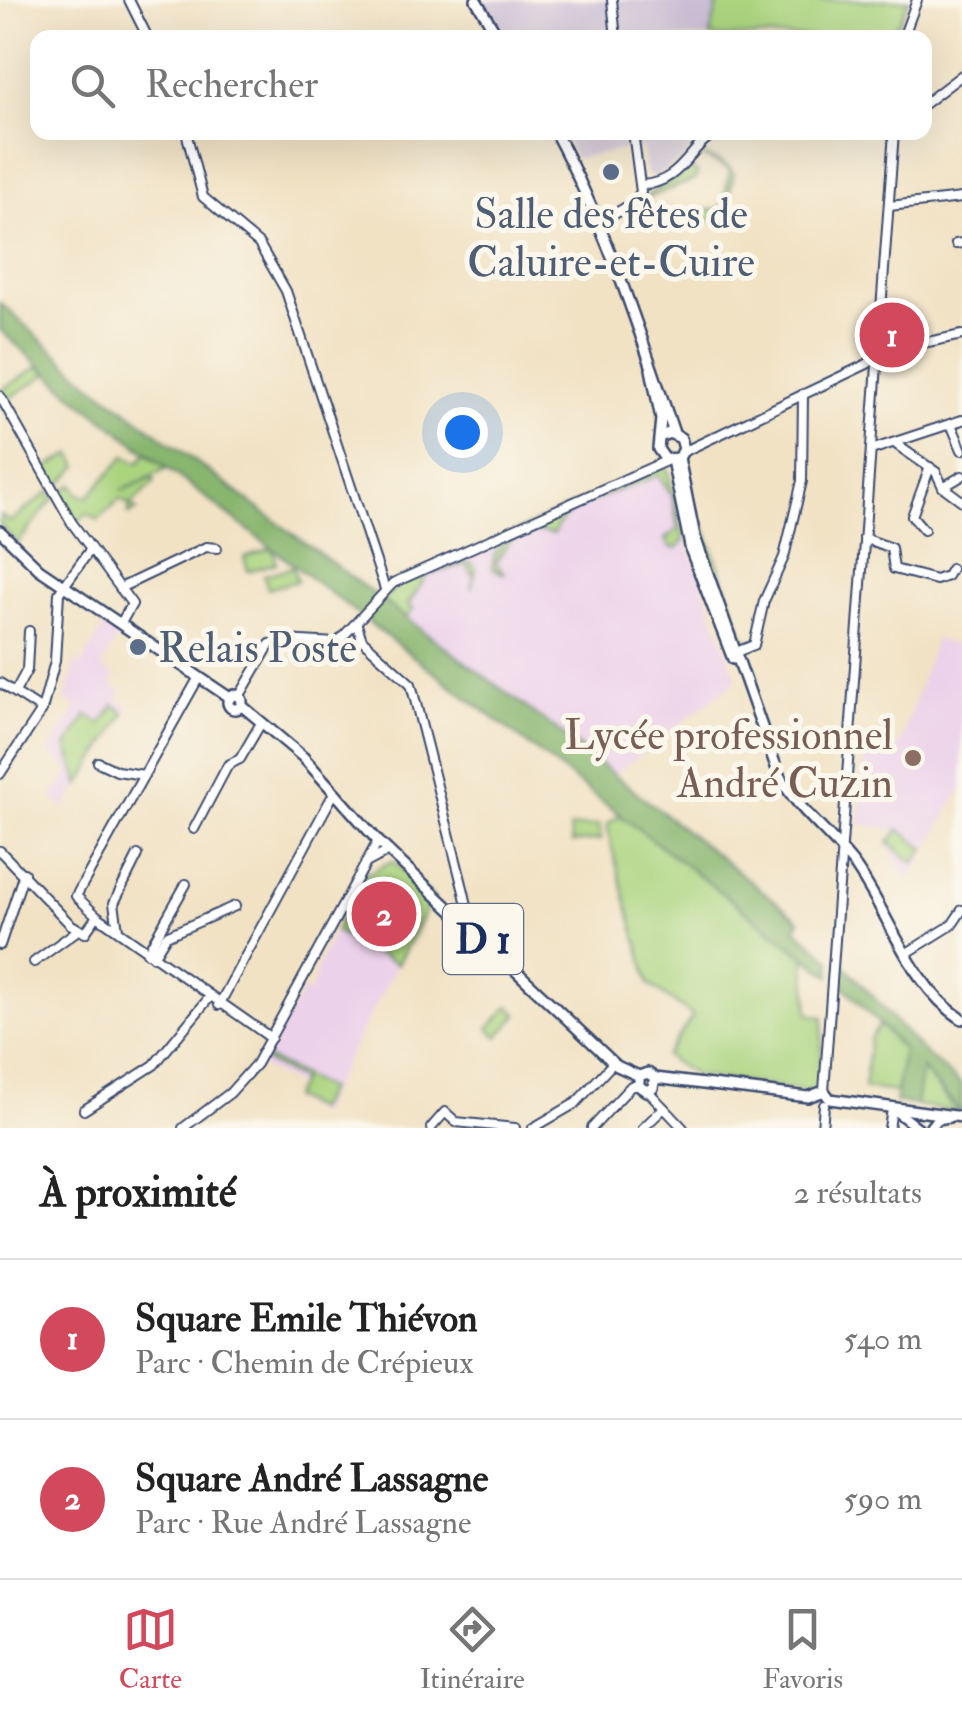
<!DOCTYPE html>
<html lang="fr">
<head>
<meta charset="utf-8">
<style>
  body { margin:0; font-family:"IM FELL Double Pica",serif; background:#f6f6f6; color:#222 }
  .you { position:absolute; left:462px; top:432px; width:35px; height:35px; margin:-25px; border:8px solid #fff; border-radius:50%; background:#1a73e8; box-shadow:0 0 0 15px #1a73e833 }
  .badge { display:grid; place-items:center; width:65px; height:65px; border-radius:50%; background:#d1495b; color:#fff; font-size:32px; font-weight:700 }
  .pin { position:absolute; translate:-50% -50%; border:5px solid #fff; box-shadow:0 2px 10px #0006 }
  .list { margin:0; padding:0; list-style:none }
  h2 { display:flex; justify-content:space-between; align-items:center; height:130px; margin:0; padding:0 40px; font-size:42px }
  h2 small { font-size:32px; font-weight:400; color:#767676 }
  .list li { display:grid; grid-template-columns:65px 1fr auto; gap:30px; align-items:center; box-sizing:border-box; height:160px; padding:0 40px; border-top:2px solid #e0e0e0 }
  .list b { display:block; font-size:38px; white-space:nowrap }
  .list p { margin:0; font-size:32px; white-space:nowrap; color:#767676 }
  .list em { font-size:32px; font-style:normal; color:#767676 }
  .icon { flex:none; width:55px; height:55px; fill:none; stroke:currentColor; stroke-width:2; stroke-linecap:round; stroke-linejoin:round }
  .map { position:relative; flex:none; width:962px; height:1128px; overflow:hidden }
  .search { position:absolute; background:#fff; box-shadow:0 10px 40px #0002; left:30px; right:30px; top:30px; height:110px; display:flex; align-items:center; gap:25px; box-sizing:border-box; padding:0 35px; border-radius:20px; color:#767676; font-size:38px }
  .sheet { height:450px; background:#fff }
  nav { display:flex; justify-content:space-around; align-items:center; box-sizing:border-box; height:140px; border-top:2px solid #e0e0e0; background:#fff; font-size:28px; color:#767676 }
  nav a { display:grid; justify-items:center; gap:5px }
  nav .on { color:#d1495b }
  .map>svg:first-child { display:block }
</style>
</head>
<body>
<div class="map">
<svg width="962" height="1128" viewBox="0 0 962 1128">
  <rect width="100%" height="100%" fill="#fbf7ec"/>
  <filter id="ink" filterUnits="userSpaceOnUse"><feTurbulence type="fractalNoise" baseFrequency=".01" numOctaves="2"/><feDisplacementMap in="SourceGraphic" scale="20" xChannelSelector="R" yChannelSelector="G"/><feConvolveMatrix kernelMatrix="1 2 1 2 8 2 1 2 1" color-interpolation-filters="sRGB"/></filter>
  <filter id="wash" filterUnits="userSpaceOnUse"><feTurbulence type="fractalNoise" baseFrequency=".0048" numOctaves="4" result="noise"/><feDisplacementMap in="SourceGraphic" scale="40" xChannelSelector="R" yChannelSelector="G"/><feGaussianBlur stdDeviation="2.25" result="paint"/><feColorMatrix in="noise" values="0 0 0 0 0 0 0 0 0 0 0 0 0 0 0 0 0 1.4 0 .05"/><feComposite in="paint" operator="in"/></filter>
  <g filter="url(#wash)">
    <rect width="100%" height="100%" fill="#f1e2c4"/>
    <g fill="#ecd1ea">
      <path d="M660,466l8,4 8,40 61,170 -123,95 -230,-172 10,-15z"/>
      <path d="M106,622l15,9 -20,36 14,10 -4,7 11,9 -5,7 12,7 -64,101 -13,-10 18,-27 -22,-19 29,-44 -12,-9 10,-37 7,3z"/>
      <path d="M935,639l24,7 3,-4v145l-53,94 -23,-39 9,-12 -36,-6 5,-71 35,-6z"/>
      <path d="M334,931l63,33 -79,150 -27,-15 6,-14 -36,-18 42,-76h8l7,-26z"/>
    </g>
    <g fill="#cbbfd5">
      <path d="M483,0h236l-10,38 -204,-1z"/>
      <path d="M561,133h141l-18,26 -30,18 -7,-3 -5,-27 -67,11z"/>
    </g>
    <g fill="#abd47f" stroke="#63826e" stroke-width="2.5">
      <path d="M719,0h190l-10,23 -20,14h-169z"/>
      <path d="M698,155c14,3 29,6 36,19l-12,47 -60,-7 60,-5 8,-40z"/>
      <path d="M689,169l8,3 -1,7 -49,19 3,11 12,-3 -2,7 -15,-2 -3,-10 5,-5z"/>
      <path d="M39,366l8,8 -39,25 -7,-9z"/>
      <path d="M146,453l21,15 -46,23 32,-14 2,5 -24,22 6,6 -8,4v-9l-9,-6 -22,21 -10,-7 -10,9 -18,-29 13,-9 5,10 10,3 37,-41 14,7z"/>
      <path d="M72,454l7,12 -22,22 -11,-20z"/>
      <path d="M660,466l8,4 16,70 -6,8h-7l-6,-9 13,-10 -6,-34 -14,-20c-24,12 -96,27 -104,59l-28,-3 -18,12 -12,20 9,11 -13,-6 2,-13 14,-20z"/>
      <path d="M50,491l4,7 -37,46 -17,-20v-9l10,7z"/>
      <path d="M703,523l41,115 7,2 -10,7 -40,-111 -3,-11z"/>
      <path d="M272,548l5,15 -29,8 -4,-14z"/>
      <path d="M471,562l5,7 -5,20 3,-13 -8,-12 -39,11 -19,30 5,4 -8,10 -25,-17c23,-24 58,-37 91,-40z"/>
      <path d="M293,567l4,14 -29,8 -4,-14z"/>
      <path d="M114,705l11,8 -45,72 -13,-39 20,-31 14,9z"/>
      <path d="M622,814l183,142 4,58 14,3 -3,68 -10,7 -116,-17 -29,-19 28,-40 -44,-32 -39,-143 -3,-17z"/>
      <path d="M599,825l2,15 -29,3 -2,-15z"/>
      <path d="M899,829l26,20 -11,14 -25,-20z"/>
      <path d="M392,861l41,36 -36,67 -62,-33 28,-55z"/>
      <path d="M509,1006l9,9 -20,22 -9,-9z"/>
      <path d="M880,1025l23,25 -6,42 -33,-4 6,-50z"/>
      <path d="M267,1058l61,31 -12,21 -24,-12 9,-18 -36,-19z"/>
      <path d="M921,1068l36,44 -41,-7z"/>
    </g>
    <g fill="#88b66e" stroke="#527266" stroke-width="2.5">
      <path d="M0,303l87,78 471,350 234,183 8,7 -5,7 36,32 -1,16 -754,-578 -76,-68z"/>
      <path d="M842,962l79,88 41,35v28l-40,-44 -6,36 -21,-3 8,-52 -63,-68z"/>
    </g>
  </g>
  <g filter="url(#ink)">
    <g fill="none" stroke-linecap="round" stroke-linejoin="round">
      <g stroke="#3b4a6d" stroke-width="12">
        <g id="minor">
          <path d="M129,0l19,38"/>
          <path d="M612,0l4,38"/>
          <path d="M903,38l14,-38"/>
          <path d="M924,104l38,-29"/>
          <path d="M186,132l17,65 56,47 27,47 99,298"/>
          <path d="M642,185c40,-2 47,-39 75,-53"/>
          <path d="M889,206l73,-8"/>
          <path d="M601,222l32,-19 8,-11 -8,-60"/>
          <path d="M956,244l6,-1"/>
          <path d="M0,396l72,127 60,81 -11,19"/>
          <path d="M951,424l11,26"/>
          <path d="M897,445l39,27 7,15 19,14"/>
          <path d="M871,450l91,-30"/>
          <path d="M683,452l184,-88 17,-13 78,-16"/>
          <path d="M943,487l19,-11"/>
          <path d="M924,530l-12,-14 18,-49"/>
          <path d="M864,538l27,10 3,21 42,11 11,-4 4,-7"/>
          <path d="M120,588l86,-41 11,1"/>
          <path d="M357,625l5,15 49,44 53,208 4,18 -5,8"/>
          <path d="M731,654l23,-9 10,-44 20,-44 18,-76 1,-87"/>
          <path d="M0,683l42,27"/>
          <path d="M15,692l12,-22 2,-39"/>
          <path d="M239,697l31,-53 13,-4 54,3 56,-60 275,-123"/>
          <path d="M98,762l19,9 27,4"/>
          <path d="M0,774l42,-64 13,-49 4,-68 31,-43"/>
          <path d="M194,829l34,-64 12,-6 21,-36"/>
          <path d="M0,851l70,73 15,9 12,-17 -21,-20 123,-219"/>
          <path d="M366,863l23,-12"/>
          <path d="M97,916l174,122"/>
          <path d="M118,930l-4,-27 24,-48"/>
          <path d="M0,945l24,-72"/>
          <path d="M147,953l39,-69"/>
          <path d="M907,953l45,-28 10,-15"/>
          <path d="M153,957l13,-21 69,-30"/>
          <path d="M34,962l44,-32"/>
          <path d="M219,1005l115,-212"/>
          <path d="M648,1091l35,37"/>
          <path d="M824,1091l70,-959"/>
          <path d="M84,1110l70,-45 55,-67"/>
          <path d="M183,1128l47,-35 26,-29 122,-223"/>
          <path d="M431,1128l14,-16 11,10 59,6"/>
          <path d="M533,1128l43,-25 37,-40"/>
          <path d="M592,1128l39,-42h8"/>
          <path d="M643,1128l21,-20"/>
          <path d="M822,1128l2,-23"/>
          <path d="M889,1128l3,-19"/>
        </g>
      </g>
      <g stroke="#3b4a6d" stroke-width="14">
        <g id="major">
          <path d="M476,0l23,38"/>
          <path d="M555,132c52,97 84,198 119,301"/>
          <path d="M651,369l10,50 -3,30 7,10 14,-1 5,-9 -3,-11 -12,-5 -7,3"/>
          <path d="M679,458l16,79 84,238c18,35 50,57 74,88 37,50 55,121 109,156"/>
          <path d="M672,460l19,91 42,108"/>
          <path d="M0,531l39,38 191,129"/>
          <circle cx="235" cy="702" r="7"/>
          <path d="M241,705l62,52 75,84 239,225 22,10 9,-3 7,5 153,19 16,-6 6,8 132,18"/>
          <path d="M639,1076v10l7,5 7,-3 2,-10"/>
          <path d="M892,1108l26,20"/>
          <path d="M930,1128l7,-9 12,-2"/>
        </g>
      </g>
      <use href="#minor" stroke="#fff" stroke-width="8"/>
      <use href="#major" stroke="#fff" stroke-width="9"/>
    </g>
  </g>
  <g fill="#5c6f8a" stroke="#fbf7ec" stroke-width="4">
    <circle cx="611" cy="172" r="10"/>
    <circle cx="138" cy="647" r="10"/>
  </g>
  <circle fill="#8d6e63" stroke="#fbf7ec" stroke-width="4" cx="913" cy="758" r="10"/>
  <g text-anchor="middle" stroke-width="10" stroke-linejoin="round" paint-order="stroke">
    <rect fill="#fbf7ec" stroke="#5e6b89" stroke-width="2.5" x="443" y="904" width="80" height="70" rx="8"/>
    <g font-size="40" font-weight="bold" fill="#1b2f5e">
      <text x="483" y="953">D 1</text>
    </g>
    <g font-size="42" fill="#4e5e75" stroke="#fbf7ec">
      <text x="611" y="228">Salle des fêtes de<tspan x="611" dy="48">Caluire-et-Cuire</tspan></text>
      <text x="158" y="662" text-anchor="start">Relais Poste</text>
    </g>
    <g font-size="42" fill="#785e54" stroke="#fbf7ec" text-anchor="end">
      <text x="893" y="749">Lycée professionnel<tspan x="893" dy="48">André Cuzin</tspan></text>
    </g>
  </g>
</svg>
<div class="you"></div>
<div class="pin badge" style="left:892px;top:335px">1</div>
<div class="pin badge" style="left:384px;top:914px">2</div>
<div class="search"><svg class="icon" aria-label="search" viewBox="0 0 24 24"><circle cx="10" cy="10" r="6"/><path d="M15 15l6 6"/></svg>Rechercher</div>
</div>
<section class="sheet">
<h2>À proximité<small>2 résultats</small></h2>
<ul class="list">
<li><span class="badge">1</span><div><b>Square Emile Thiévon</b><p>Parc · Chemin de Crépieux</p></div><em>540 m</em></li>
<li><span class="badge">2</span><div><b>Square André Lassagne</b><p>Parc · Rue André Lassagne</p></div><em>590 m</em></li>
</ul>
</section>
<nav>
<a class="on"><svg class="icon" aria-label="map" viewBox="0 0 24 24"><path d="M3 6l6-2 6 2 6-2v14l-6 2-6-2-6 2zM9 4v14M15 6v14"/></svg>Carte</a>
<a><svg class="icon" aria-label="directions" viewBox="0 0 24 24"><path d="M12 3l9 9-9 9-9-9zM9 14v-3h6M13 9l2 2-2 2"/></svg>Itinéraire</a>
<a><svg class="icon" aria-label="saved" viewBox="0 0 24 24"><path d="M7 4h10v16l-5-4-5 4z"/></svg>Favoris</a>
</nav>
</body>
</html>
